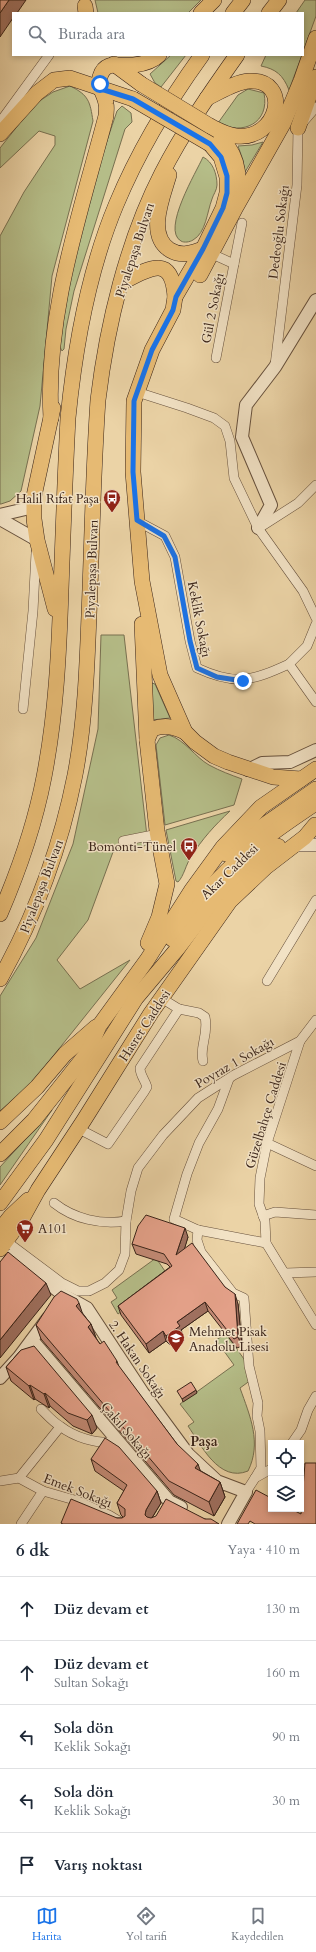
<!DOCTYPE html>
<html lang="tr">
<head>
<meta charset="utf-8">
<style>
  body { margin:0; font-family:Cardo,serif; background:#f2f2f3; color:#1f2937 }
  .controls { position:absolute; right:12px; bottom:12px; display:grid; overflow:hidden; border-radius:0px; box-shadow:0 2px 6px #0003 }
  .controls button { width:36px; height:36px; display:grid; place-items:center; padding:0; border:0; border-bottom:1px solid #e0e1e3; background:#fff; color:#1f2937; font:20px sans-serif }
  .stop { position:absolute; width:12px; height:12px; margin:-9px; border:3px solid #1a73e8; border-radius:50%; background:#fff }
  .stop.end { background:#1a73e8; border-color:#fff; box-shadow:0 1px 4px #0008 }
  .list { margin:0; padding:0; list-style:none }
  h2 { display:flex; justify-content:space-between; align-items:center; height:52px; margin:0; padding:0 16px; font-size:17px }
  h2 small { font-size:13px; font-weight:400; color:#747a83 }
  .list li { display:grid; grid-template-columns:26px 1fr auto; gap:12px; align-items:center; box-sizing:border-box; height:64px; padding:0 16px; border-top:1px solid #e0e1e3 }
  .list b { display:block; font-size:15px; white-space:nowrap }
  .list p { margin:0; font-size:13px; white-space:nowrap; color:#747a83 }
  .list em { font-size:13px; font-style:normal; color:#747a83 }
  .icon { flex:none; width:22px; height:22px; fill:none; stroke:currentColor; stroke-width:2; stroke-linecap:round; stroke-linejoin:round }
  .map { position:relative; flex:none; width:316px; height:1524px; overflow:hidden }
  .search { position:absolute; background:#fff; box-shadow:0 2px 6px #0003; left:12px; right:12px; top:12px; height:44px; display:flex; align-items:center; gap:10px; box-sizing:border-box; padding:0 14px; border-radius:0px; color:#747a83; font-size:15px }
  .sheet { height:372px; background:#fff }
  nav { display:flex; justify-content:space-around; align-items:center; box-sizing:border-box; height:56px; border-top:1px solid #e0e1e3; background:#fff; font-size:11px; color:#747a83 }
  nav a { display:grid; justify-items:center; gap:2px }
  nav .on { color:#1a73e8 }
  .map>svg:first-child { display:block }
</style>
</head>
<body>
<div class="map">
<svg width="316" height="1524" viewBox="0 0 316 1524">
  <rect width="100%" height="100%" fill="#ebd3a6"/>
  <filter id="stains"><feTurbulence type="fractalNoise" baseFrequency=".005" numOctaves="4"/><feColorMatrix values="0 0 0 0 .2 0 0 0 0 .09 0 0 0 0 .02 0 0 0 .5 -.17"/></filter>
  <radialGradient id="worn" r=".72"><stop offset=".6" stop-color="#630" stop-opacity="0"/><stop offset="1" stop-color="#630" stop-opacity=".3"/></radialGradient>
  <g fill="#b5bd88" stroke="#787050">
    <path d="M95,0h106l-13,13h-90z"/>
    <path d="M305,0h11v16l-13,36v-39h-7z"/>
    <path d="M171,55h15l-25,32 -6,-4 -5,-9z"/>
    <path d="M266,55h36l-13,35c-6,-15 -13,-21 -28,-24z"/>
    <path d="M70,86c19,9 20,16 23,35l-41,155 -12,130 -19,85 -11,10 -9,3h-1v-268l24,-44 31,-47v-9l-16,-5 -39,37v-20l35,-44 18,-12z"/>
    <path d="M248,89l16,4c6,30 -21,43 -46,30l20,-28z"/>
    <path d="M122,106l9,7 1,9 -7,7 -51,162 -8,38 -2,20 -2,2 -2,-4c9,-80 31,-160 57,-236z"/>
    <path d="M263,142l-18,30 -2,-12 -5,-14 14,-1z"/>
    <path d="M203,157c10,5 14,17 14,28 0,5 -4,10 -5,14 -5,13 -6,34 -19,41 -3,2 -9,3 -12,1 -20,-11 16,-70 22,-84z"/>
    <path d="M101,635h23l24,210 -35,7 -25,68 -31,40 23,29 50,-29 -100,125 -30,26v-115l36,-58 37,-94 25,-115z"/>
    <path d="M152,683l3,1 15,34 -18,2 -1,-35z"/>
    <path d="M169,735c16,5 26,22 40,30 11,6 22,10 33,14l-8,26 -69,20 -9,-80 4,-7z"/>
    <path d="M230,811c-15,14 -28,28 -39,46 -5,7 -7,19 -13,25l-2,-1 -10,-51z"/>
    <path d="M52,1110l-52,75v-18z"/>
    <path d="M156,1258l13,19 -51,37 -7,-12 6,-4 -5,-8z"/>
    <path d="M226,1334l23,32 2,14 -11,8c10,28 22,55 8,83 -29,12 -47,-26 -60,-45l6,-4 -14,-18 54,-39 -18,-25z"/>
  </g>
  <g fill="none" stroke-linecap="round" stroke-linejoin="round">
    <g stroke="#66503c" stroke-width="10">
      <g id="minor">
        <path d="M0,122l49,-67"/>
        <path d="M212,254l22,10 -18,94"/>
        <path d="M234,264l8,-41"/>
        <path d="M275,365l22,-180 1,-57 18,-21"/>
        <path d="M137,392l50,16 27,10 11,8 5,15 4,37 24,50 45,63 13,27"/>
        <path d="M137,521l28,15 10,21 15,84 7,27c39,18 55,13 92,-4"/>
        <path d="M259,528l39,-25 18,-18"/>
        <path d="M316,624l-9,22 -18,18 27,38"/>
        <path d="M23,709l10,-98 3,-58"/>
        <path d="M123,841l35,-7"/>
        <path d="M267,981l49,-81"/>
        <path d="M179,1009l20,4 6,4c4,17 -6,30 -2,44"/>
        <path d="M300,1041l-33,102 -7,35 -1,26 6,17 1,22 50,82"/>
        <path d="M229,1079l-11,30 -19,34 -12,31 -13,45 24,11 68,13"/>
        <path d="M79,1129l29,15 36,-52 3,-5c-2,-7 -7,-12 -7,-19l39,-59 -18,-11"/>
        <path d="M267,1143l49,23"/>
        <path d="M54,1203c20,16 47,22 72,18"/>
        <path d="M263,1216l12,-4 41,3"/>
        <path d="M198,1230l-1,10 4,12 32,41 11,5 5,68 9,37 -1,13 3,15 1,37 -6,10"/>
        <path d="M6,1241l56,42 16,8h11l16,-8 14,-13 6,-16 1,-33 5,-30 7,-23 25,-33 35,-37 36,-23 66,-34 16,-21"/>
        <path d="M285,1273l31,-1"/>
        <path d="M41,1409c6,6 12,13 19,17 14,11 36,18 54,16"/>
        <path d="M292,1443l9,-13 7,-20 8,-14"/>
        <path d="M301,1469h15"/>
        <path d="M19,1478l41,-51"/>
        <path d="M0,1481l19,-3 24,13 35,10 31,14 15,9"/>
        <path d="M246,1492l9,-14 16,-9"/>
        <path d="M21,1524l22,-33"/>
      </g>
    </g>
    <g stroke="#66503c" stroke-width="14">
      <g id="tertiary">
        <path d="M0,515l34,-8"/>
        <path d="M0,519l37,21"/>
        <path d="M258,528l13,-23 -29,-68 4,-32 29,-38 41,-67"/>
        <path d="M248,770l14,-7 28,-1 26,-12"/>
        <path d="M12,1255l50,39 25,14 56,85 45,61 29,27 29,11 -18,32"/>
        <path d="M32,1340l137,161 12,6"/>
        <path d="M0,1378l19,-21 29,-39"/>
      </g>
    </g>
    <g stroke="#3a2419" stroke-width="14">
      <path id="secondary" d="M294,845h22"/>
    </g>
    <g stroke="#3a2419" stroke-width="16">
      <g id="primary">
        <path d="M85,6l1,7"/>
        <path d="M201,13l13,-13"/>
        <path d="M233,13l10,-13"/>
        <path d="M269,13l10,-13"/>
        <path d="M114,64l27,20"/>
        <path d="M207,98c13,-6 28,-16 42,-17 44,-2 29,60 -13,55 -9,-1 -18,-6 -26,-10"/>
        <path d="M298,128l18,-51"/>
        <path d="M214,130c22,21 28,41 22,72"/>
        <path d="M0,134l37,-41 17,-13 16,-2 63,21"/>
        <path d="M210,144l11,13 6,20v16l-4,15 -20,41 -28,48 -2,13 -21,40 -18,51 -1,71 9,109 18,94 25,57 10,10 19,14 14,6 45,15 28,2"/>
        <path d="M169,175c-6,21 -23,60 1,75 12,7 21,3 33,-1l3,2"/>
        <path d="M200,275l36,-68 47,-83 18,-43 15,-43"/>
        <path d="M121,283c28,-15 51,-30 54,14"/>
        <path d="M53,408l-19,88v23l3,21 18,69"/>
        <path d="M51,418c-6,-104 29,-203 55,-302 0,-4 1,-8 0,-12 -1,-10 -9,-17 -6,-27 5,-18 20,-10 34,-12 8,-1 19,-4 25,-10"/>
        <path d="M142,624l5,116 10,91 10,53 -8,33 -11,26"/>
        <path d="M147,740l5,-11c12,-4 21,-3 33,3"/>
        <path d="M226,854l31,-24 59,-41"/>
        <path d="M0,914c19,-44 35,-90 44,-137 12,-62 15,-124 17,-187 2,-57 4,-114 7,-172 7,-72 20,-146 48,-213 22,-53 52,-103 86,-150"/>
        <path d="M172,939c41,-65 81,-94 144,-136"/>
        <path d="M0,979c35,-63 61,-133 75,-204 10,-52 12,-107 14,-160 3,-71 4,-143 9,-215 9,-75 29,-159 64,-227 21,-41 48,-80 75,-118"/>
        <path d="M0,1122l37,-35 28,-33 31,-27"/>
        <path d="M0,1154l34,-34 54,-68 11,-26 48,-66 44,-69 32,-44 38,-40 55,-38"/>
        <path d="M0,1203l46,-63 90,-142 42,-50 43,-56 24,-24 33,-22"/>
        <path d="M0,1230l11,-14 17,-16"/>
        <path d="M0,1249l22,-30 16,-29 46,-70 67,-107 79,-112 36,-34 39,-30 10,-12"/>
      </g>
    </g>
    <use href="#minor" stroke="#f2e2c5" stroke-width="9"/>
    <use href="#tertiary" stroke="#f2e2c5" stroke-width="12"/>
    <use href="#secondary" stroke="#f2e2c5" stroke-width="13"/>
    <use href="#primary" stroke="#e6ba73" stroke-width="15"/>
    <g stroke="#3a2419" stroke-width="16" stroke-linecap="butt">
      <g id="primary-bridge">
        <path d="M141,84l69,42"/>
        <path d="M133,99l77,45"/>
      </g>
    </g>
    <use href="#primary-bridge" stroke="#e6ba73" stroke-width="15"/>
  </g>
  <g fill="#c38a75" stroke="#3a2419">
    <path d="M188,1237l-4,12 41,38 13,17 4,42 -5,2 -29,-37 -27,19 2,5 -13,10 -4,-4 -17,12 -28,-38 -3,-9 52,-39 -3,-3 -31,-10 -4,-10z"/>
    <path d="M83,1314l8,10 5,14 4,6 17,17 2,6 58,77 24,27 19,11 5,15 -11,19 -40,-21 -133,-156 -5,-14z"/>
    <path d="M21,1350l76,78 -5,6 -19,-8 -23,-20 -1,2 -14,-9 -1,1 -23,-19 -5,-14z"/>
    <path d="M91,1459l66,32 4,12 -9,15 53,1 14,5h-157l-1,-1 56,-5h5l1,-1 -2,-2 -4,-12 7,-12 -29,-20z"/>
  </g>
  <g fill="#9f705f" stroke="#3a2419">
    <path d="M9,0h17l-9,13h-4v5l-13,19v-24z"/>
    <path d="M185,1228l3,9 -8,27 -4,-9z"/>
    <path d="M46,1283l5,12 -51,63v-18z"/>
    <path d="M235,1294l3,10 4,42 -4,-9z"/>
    <path d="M205,1302l3,9 -27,19 2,5 -13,10 -4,-9 11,-14z"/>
    <path d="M79,1303l5,15 -8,-12z"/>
    <path d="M91,1324l5,14 -8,-11z"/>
    <path d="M163,1331l3,10 -17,12 -3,-9z"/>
    <path d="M30,1385l5,14 -1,1 -5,-14z"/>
    <path d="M196,1390l1,3 -14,9 -1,-3z"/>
    <path d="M45,1393l5,13 -1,2 -5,-14z"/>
    <path d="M92,1415l5,13 -5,6 -5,-14z"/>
    <path d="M198,1464l5,15 -8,-11z"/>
    <path d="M220,1482l5,15 -11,19 -5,-14z"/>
    <path d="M157,1491l4,12 -11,18 -5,-6 1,-5z"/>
  </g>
  <g fill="#e3a088" stroke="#3a2419">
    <path d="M0,0h9l-9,13z"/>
    <path d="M146,1215l39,13 -9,27 16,-12 33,44 10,7 3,43 -4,2 -29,-37 -28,20 3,4 -14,10 -3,-5 -17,13 -28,-38 54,-40 -8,-12 -32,-10 6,-18z"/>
    <path d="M8,1252l38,31 -46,57v-78z"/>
    <path d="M61,1291l16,8 2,4 -3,3 15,18 -3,3 12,17 4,-3 13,20 -1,1 61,82 21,20 -3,4 25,14 -11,20 -40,-21 -133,-156 18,-28z"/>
    <path d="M34,1346l58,69 -5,5 -19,-7 -23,-20 -1,1 -14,-9 -1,1 -23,-19 15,-17z"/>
    <path d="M191,1382l5,8 -14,9 -5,-8z"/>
    <path d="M105,1438l14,9 38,44 -11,19 -1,5 2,2 4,1 5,-2 10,-17 39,20h6l8,5h-156l-2,-1 10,-24 46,19h5l3,-2v-7l-8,-6 10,-18 -36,-26z"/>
    <path d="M305,1463h11v61h-61l-5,-3 -2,3h-11l19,-34 15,8v11h20l10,5z"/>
  </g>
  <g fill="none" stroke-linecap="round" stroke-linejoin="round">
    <path stroke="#1a73e8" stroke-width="5" d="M100,84l1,5 32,10 77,45 11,13 6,19v17l-4,15 -20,41 -27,48 -3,13 -21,40 -18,51 -1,71 4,48 27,16 11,21 15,84 7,27 20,9 26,4"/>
  </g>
  <defs>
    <g id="bus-pin" transform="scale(0.9)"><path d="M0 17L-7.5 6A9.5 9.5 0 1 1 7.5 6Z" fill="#8f2418" stroke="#f2e2c5"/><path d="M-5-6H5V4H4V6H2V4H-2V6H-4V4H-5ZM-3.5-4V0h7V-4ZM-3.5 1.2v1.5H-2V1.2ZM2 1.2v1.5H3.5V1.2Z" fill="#fff"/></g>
    <g id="supermarket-pin" transform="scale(0.9)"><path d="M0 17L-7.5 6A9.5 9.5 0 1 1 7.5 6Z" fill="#8f2418" stroke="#f2e2c5"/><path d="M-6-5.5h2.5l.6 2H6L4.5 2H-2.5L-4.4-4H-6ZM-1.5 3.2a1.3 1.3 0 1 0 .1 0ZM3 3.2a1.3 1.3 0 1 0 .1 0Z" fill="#fff"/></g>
    <g id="school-pin" transform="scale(0.9)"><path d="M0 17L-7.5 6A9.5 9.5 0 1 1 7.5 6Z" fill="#8f2418" stroke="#f2e2c5"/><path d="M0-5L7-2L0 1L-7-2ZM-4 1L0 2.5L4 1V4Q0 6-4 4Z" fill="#fff"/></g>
  </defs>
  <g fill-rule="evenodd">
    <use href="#bus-pin" x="112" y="498"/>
    <use href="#bus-pin" x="189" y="846"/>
    <use href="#supermarket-pin" x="25" y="1228"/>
    <use href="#school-pin" x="176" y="1338"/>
  </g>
  <g text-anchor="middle" stroke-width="3" stroke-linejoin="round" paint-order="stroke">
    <g font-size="13" fill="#3a2419" stroke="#f2e2c5">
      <text transform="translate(278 232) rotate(-83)" y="5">Dedeoğlu Sokağı</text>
      <text transform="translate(134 250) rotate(-72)" y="5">Piyalepaşa Bulvarı</text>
      <text transform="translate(212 308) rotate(-79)" y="5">Gül 2 Sokağı</text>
      <text transform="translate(91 569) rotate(-88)" y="5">Piyalepaşa Bulvarı</text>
      <text transform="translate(200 619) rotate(79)" y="5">Keklik Sokağı</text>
      <text transform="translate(229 871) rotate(-44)" y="5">Akar Caddesi</text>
      <text transform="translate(41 886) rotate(-69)" y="5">Piyalepaşa Bulvarı</text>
      <text transform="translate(144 1025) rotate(-57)" y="5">Hasret Caddesi</text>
      <text transform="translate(234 1062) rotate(-30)" y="5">Poyraz 1 Sokağı</text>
      <text transform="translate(265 1115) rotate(-73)" y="5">Güzelbahçe Caddesi</text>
      <text transform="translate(138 1359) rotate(56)" y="5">2. Hakan Sokağı</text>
      <text transform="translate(127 1430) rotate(49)" y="5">Çakıl Sokağı</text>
      <text transform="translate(78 1490) rotate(21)" y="5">Emek Sokağı</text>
    </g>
    <g font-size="13" fill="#3a2419" stroke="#f2e2c5" text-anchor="end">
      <text x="99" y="503">Halil Rıfat Paşa</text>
      <text x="176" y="851">Bomonti-Tünel</text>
      <text x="38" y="1233" text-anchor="start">A101</text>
      <text x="189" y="1336" text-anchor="start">Mehmet Pisak<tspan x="189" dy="15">Anadolu Lisesi</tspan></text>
    </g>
    <g font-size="14" font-weight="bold" fill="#3a2419" stroke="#f2e2c5">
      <text x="204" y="1446">Paşa</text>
    </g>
  </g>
  <rect width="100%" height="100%" filter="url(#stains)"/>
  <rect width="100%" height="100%" fill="url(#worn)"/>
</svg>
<div class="controls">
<button><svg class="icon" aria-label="locate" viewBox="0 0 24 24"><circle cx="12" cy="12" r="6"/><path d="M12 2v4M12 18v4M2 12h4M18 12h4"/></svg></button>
<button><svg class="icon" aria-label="layers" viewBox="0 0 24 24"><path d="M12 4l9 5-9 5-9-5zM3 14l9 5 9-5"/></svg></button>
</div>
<div class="stop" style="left:100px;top:84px"></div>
<div class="stop end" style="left:243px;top:681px"></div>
<div class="search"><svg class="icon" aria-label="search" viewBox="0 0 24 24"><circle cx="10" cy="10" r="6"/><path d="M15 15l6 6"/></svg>Burada ara</div>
</div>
<section class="sheet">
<h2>6 dk<small>Yaya · 410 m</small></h2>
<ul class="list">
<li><svg class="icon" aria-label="ahead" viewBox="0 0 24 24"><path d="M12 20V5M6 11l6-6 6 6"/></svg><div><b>Düz devam et</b></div><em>130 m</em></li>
<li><svg class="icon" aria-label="ahead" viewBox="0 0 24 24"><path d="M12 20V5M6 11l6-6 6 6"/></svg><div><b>Düz devam et</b><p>Sultan Sokağı</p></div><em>160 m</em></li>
<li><svg class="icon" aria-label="left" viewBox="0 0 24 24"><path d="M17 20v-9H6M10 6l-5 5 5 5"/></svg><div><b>Sola dön</b><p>Keklik Sokağı</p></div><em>90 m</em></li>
<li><svg class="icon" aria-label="left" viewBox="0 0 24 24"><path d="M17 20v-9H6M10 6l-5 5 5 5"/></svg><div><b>Sola dön</b><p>Keklik Sokağı</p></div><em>30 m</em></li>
<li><svg class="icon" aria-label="arrive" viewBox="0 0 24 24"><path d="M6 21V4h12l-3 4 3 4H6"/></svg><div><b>Varış noktası</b></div></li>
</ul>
</section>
<nav>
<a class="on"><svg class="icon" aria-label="map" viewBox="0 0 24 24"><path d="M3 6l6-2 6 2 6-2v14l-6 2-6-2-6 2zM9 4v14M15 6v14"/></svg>Harita</a>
<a><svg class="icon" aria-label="directions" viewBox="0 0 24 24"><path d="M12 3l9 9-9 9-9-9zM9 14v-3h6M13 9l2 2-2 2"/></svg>Yol tarifi</a>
<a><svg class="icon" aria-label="saved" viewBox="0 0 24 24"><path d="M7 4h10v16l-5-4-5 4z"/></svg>Kaydedilen</a>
</nav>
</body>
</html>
